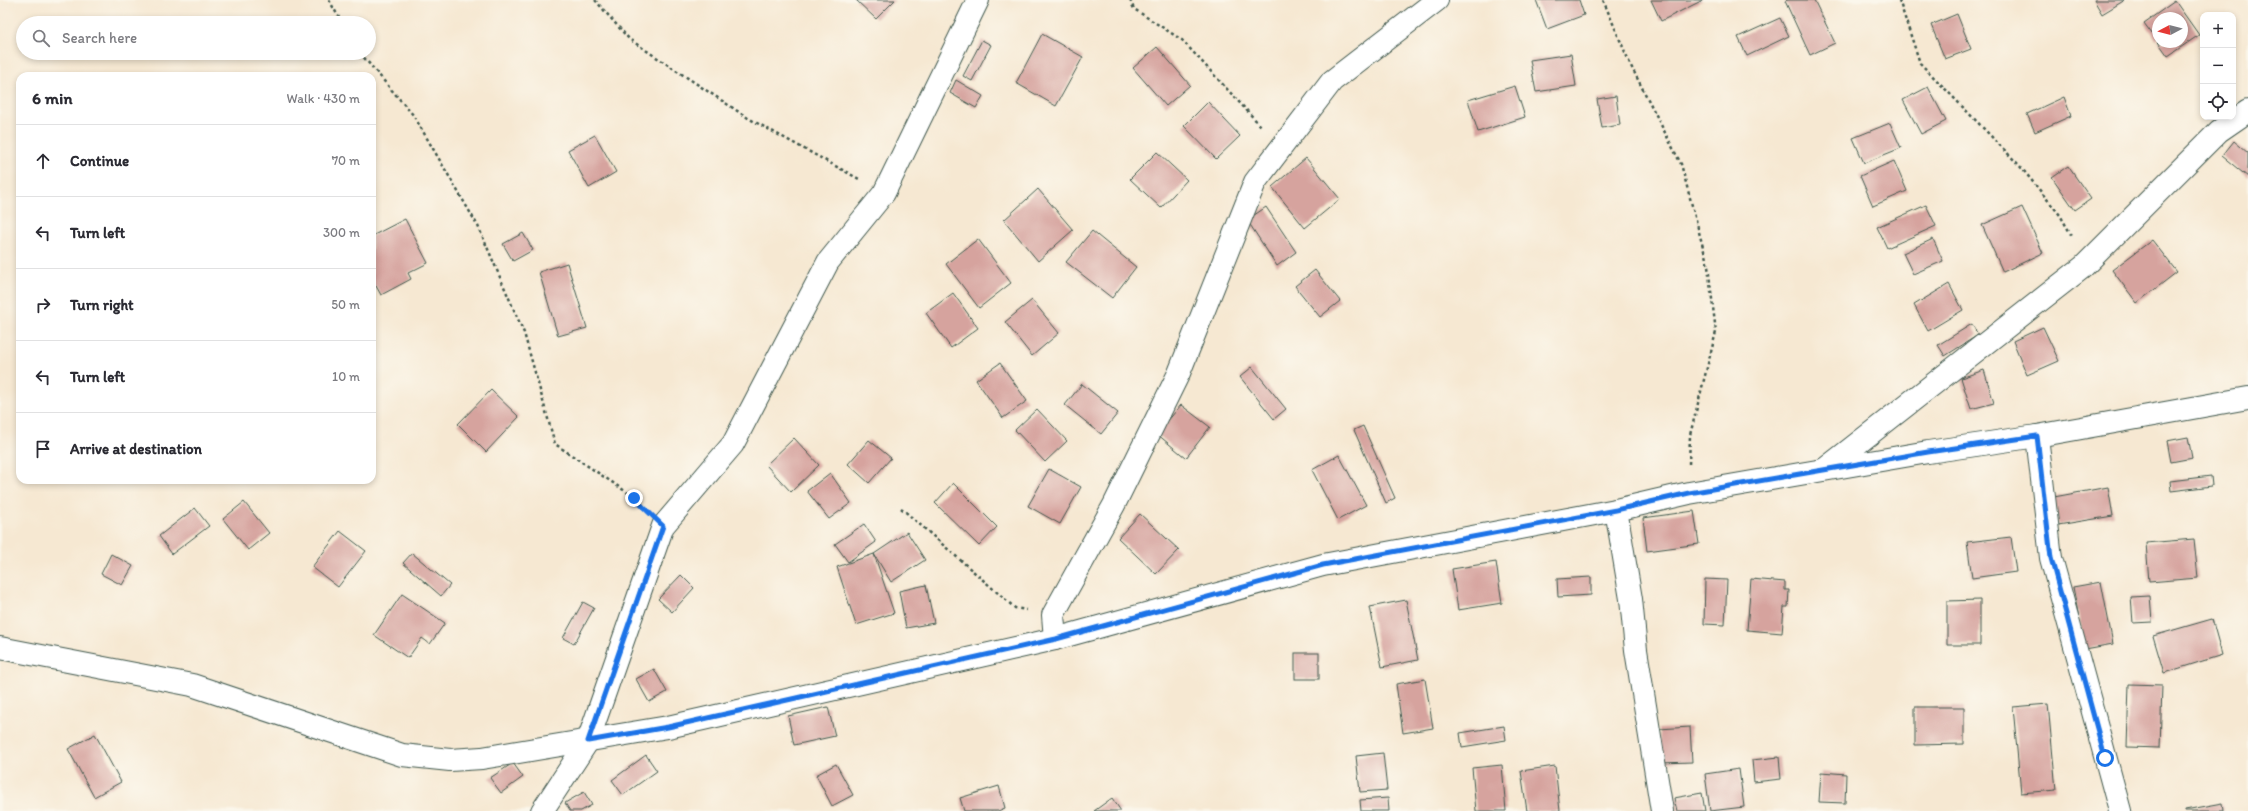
<!DOCTYPE html>
<html lang="en">
<head>
<meta charset="utf-8">
<style>
  body { margin:0; font-family:Itim,sans-serif; background:#f7f7f7; color:#2b2b33 }
  .controls { position:absolute; right:12px; top:12px; display:grid; overflow:hidden; border-radius:8px; box-shadow:0 2px 6px #0003 }
  .controls button { width:36px; height:36px; display:grid; place-items:center; padding:0; border:0; border-bottom:1px solid #e1e1e2; background:#fff; color:#2b2b33; font:20px sans-serif }
  .compass { position:absolute; left:2152px; top:12px; width:36px; height:36px; border-radius:50%; background:#fff; box-shadow:0 2px 6px #0003; rotate:263deg }
  .stop { position:absolute; width:12px; height:12px; margin:-9px; border:3px solid #1a73e8; border-radius:50%; background:#fff }
  .stop.end { background:#1a73e8; border-color:#fff; box-shadow:0 1px 4px #0008 }
  .list { margin:0; padding:0; list-style:none }
  h2 { display:flex; justify-content:space-between; align-items:center; height:52px; margin:0; padding:0 16px; font-size:17px }
  h2 small { font-size:13px; font-weight:400; color:#7c7c81 }
  .list li { display:grid; grid-template-columns:26px 1fr auto; gap:12px; align-items:center; box-sizing:border-box; height:72px; padding:0 16px; border-top:1px solid #e1e1e2 }
  .list b { display:block; font-size:15px; white-space:nowrap }
  .list em { font-size:13px; font-style:normal; color:#7c7c81 }
  .icon { flex:none; width:22px; height:22px; fill:none; stroke:currentColor; stroke-width:2; stroke-linecap:round; stroke-linejoin:round }
  .map { position:relative; flex:none; width:2248px; height:811px; overflow:hidden }
  .search { position:absolute; background:#fff; box-shadow:0 2px 6px #0003; left:16px; top:16px; width:360px; height:44px; display:flex; align-items:center; gap:10px; box-sizing:border-box; padding:0 14px; border-radius:22px; color:#7c7c81; font-size:15px }
  .panel { position:absolute; background:#fff; box-shadow:0 2px 6px #0003; left:16px; top:72px; width:360px; height:412px; border-radius:12px }
  .map>svg:first-child { display:block }
</style>
</head>
<body>
<div class="map">
<svg width="2248" height="811" viewBox="0 0 2248 811">
  <rect width="100%" height="100%" fill="#fbf7ec"/>
  <filter id="ink" filterUnits="userSpaceOnUse"><feTurbulence type="fractalNoise" baseFrequency=".025" numOctaves="2"/><feDisplacementMap in="SourceGraphic" scale="8" xChannelSelector="R" yChannelSelector="G"/><feConvolveMatrix kernelMatrix="1 2 1 2 8 2 1 2 1" color-interpolation-filters="sRGB"/></filter>
  <filter id="wash" filterUnits="userSpaceOnUse"><feTurbulence type="fractalNoise" baseFrequency=".012" numOctaves="4" result="noise"/><feDisplacementMap in="SourceGraphic" scale="16" xChannelSelector="R" yChannelSelector="G"/><feGaussianBlur stdDeviation="0.9" result="paint"/><feColorMatrix in="noise" values="0 0 0 0 0 0 0 0 0 0 0 0 0 0 0 0 0 1.4 0 .05"/><feComposite in="paint" operator="in"/></filter>
  <g filter="url(#wash)">
    <rect width="100%" height="100%" fill="#f6e8d2"/>
    <g id="blocks">
      <g fill="#d6a39e">
        <path d="M856,0h39l-19,19z"/>
        <path d="M1536,0h43l5,15 -37,14z"/>
        <path d="M1651,0h52l-42,21z"/>
        <path d="M1788,0h26l21,43 -25,12 -25,-54z"/>
        <path d="M2094,0h31l-23,14z"/>
        <path d="M2175,1l24,34 -31,21 -10,-14h24v-24h-24v24l-14,-19z"/>
        <path d="M1957,14l14,35 -26,10 -14,-34z"/>
        <path d="M1780,18l9,18 -42,20 -9,-19z"/>
        <path d="M1042,34l41,23 -27,49 -40,-23z"/>
        <path d="M982,40l9,5 -19,36 -9,-5z"/>
        <path d="M1157,47l33,38 -24,21 -33,-38z"/>
        <path d="M1571,54l5,32 -40,6 -6,-32z"/>
        <path d="M956,80l27,16 -7,12 -26,-15z"/>
        <path d="M1515,86l10,31 -47,15 -10,-32z"/>
        <path d="M1928,87l18,34 -25,13 -18,-34z"/>
        <path d="M1616,96l4,29 -18,3 -5,-29z"/>
        <path d="M2064,97l7,19 -36,16 -8,-18z"/>
        <path d="M1208,102l32,34 -24,23 -32,-33z"/>
        <path d="M1890,123l11,25 -37,15 -11,-25z"/>
        <path d="M595,135l21,37 -27,16 -21,-38z"/>
        <path d="M2234,141l14,12v24l-26,-21z"/>
        <path d="M1157,152l30,28 -26,28 -31,-29z"/>
        <path d="M1306,158l34,41 -35,29 -33,-41z"/>
        <path d="M1894,161l13,30 -34,15 -13,-30z"/>
        <path d="M2068,166l23,33 -16,11 -23,-33z"/>
        <path d="M1038,189l35,41 -35,31 -34,-41z"/>
        <path d="M1926,205l10,21 -49,22 -10,-21z"/>
        <path d="M1266,207l30,45 -19,14 -30,-46z"/>
        <path d="M2022,207l21,46 -40,19 -21,-47z"/>
        <path d="M405,219l23,44 -20,10 3,6 -30,16 -5,-9 -4,2v-52z"/>
        <path d="M1092,231l44,36 -24,31 -46,-36z"/>
        <path d="M523,233l10,17 -20,11 -10,-17z"/>
        <path d="M978,239l33,44 -32,25 -33,-44z"/>
        <path d="M1933,239l10,22 -30,13 -10,-21z"/>
        <path d="M2152,240l25,32 -40,31 -25,-33z"/>
        <path d="M567,263l20,65 -29,8 -19,-64z"/>
        <path d="M1315,270l25,31 -20,16 -25,-31z"/>
        <path d="M1949,284l14,26 -35,21 -14,-26z"/>
        <path d="M953,293l25,35 -27,20 -25,-35z"/>
        <path d="M1032,300l27,33 -27,23 -27,-34z"/>
        <path d="M1972,324l6,11 -33,21 -7,-11z"/>
        <path d="M2043,327l16,34 -32,14 -14,-34z"/>
        <path d="M1000,363l27,38 -24,17 -27,-38z"/>
        <path d="M1252,367l34,42 -12,10 -34,-42z"/>
        <path d="M1984,370l10,33 -23,6 -10,-31z"/>
        <path d="M1082,384l36,29 -17,21 -36,-29z"/>
        <path d="M491,390l28,27 -33,35 -28,-28z"/>
        <path d="M1181,405l29,22 -24,31 -29,-24z"/>
        <path d="M1037,409l30,32 -22,21 -30,-32z"/>
        <path d="M1363,426l32,72 -9,5 -32,-73z"/>
        <path d="M2188,437l4,21 -21,4 -4,-21z"/>
        <path d="M794,438l25,27 -28,27 -25,-27z"/>
        <path d="M869,440l22,18 -22,25 -21,-19z"/>
        <path d="M1339,455l27,50 -28,15 -26,-50z"/>
        <path d="M1049,469l32,18 -21,37 -32,-18z"/>
        <path d="M830,473l21,30 -22,16 -22,-28z"/>
        <path d="M2211,476l1,10 -41,5 -1,-10z"/>
        <path d="M953,483l44,44 -18,19 -44,-43z"/>
        <path d="M2108,487l5,29 -55,9 -4,-28z"/>
        <path d="M244,502l25,31 -21,17 -25,-31z"/>
        <path d="M195,508l14,18 -37,28 -13,-18z"/>
        <path d="M1694,511l5,33 -52,7 -4,-33z"/>
        <path d="M1140,514l39,36 -23,24 -38,-36z"/>
        <path d="M864,524l12,18 -28,20 -13,-18z"/>
        <path d="M340,531l26,20 -28,36 -26,-20z"/>
        <path d="M907,532l18,28 -34,22 -17,-28z"/>
        <path d="M2011,537l5,35 -44,6 -5,-36z"/>
        <path d="M2194,539l4,39 -49,4 -3,-39z"/>
        <path d="M412,553l38,32 -9,11 -38,-33z"/>
        <path d="M111,554l22,12 -11,19 -21,-11z"/>
        <path d="M874,554l20,59 -38,12 -19,-58z"/>
        <path d="M1496,562l6,41 -44,7 -6,-41z"/>
        <path d="M681,575l13,13 -22,24 -14,-13z"/>
        <path d="M1591,577v18l-33,2 -1,-18z"/>
        <path d="M1705,579l22,1 -2,45 -21,-1z"/>
        <path d="M1751,579l34,3v8h4l-1,17h-4l-2,26 -35,-3z"/>
        <path d="M2101,582l12,62 -28,5 -12,-62z"/>
        <path d="M926,585l8,38 -28,5 -7,-37z"/>
        <path d="M402,594l43,29 -15,21 -8,-6 -14,20 -34,-23z"/>
        <path d="M2150,596l2,26 -19,1 -2,-26z"/>
        <path d="M1406,600l12,60 -36,7 -12,-60z"/>
        <path d="M1980,600v45h-33v-44z"/>
        <path d="M583,602l11,6 -20,36 -11,-6z"/>
        <path d="M2212,619l10,36 -58,18 -11,-37z"/>
        <rect x="1295" y="653" width="24" height="26"/>
        <path d="M654,669l13,23 -18,10 -13,-23z"/>
        <path d="M1425,679l8,49 -30,5 -7,-49z"/>
        <path d="M2129,684l33,1 -2,63 -33,-1z"/>
        <path d="M2048,704l8,86 -35,3 -8,-86z"/>
        <path d="M828,707l7,29 -41,9 -6,-29z"/>
        <path d="M1915,707h49v37l-49,1z"/>
        <path d="M1504,726l2,14 -44,7 -2,-14z"/>
        <path d="M1690,727l2,35 -32,1 -1,-34z"/>
        <path d="M95,734l26,48 -27,15 -26,-48z"/>
        <path d="M1383,753l4,37 -27,2 -4,-36z"/>
        <path d="M646,755l11,16 -34,24 -11,-15z"/>
        <path d="M1779,757l2,22 -27,3 -2,-22z"/>
        <path d="M513,763l10,14 -22,16 -11,-15z"/>
        <path d="M836,764l17,31 -21,11 -16,-31z"/>
        <path d="M1502,765l4,46h-30l-4,-43z"/>
        <path d="M1555,766l5,45h-33l-6,-40z"/>
        <path d="M1739,769l5,38 -34,4 -5,-37z"/>
        <path d="M1821,772l25,2 -1,29 -26,-1z"/>
        <path d="M999,786l6,22 -7,3h-34l-4,-13z"/>
        <path d="M584,792l8,13 -11,6h-11l-5,-8z"/>
        <path d="M1702,793l3,18h-28l-3,-13z"/>
        <path d="M1112,798l9,13h-27z"/>
        <path d="M1388,798l1,13h-28l-1,-11z"/>
        <path d="M2223,803l1,8h-39v-1z"/>
      </g>
    </g>
  </g>
  <g filter="url(#ink)">
    <use href="#blocks" fill-opacity="0" stroke="#3f574c" stroke-width="1"/>
    <g fill="none" stroke-linecap="round" stroke-linejoin="round">
      <g stroke="#3f574c" stroke-width="24">
        <g id="minor">
          <path d="M2037,436l14,122 69,253"/>
          <path d="M1825,469l258,-202 136,-136 29,-20"/>
          <path d="M1616,510l15,89 5,51 26,161"/>
          <path d="M1055,639l-2,-24 61,-110 65,-132 76,-191 77,-101 105,-81"/>
          <path d="M0,648l192,37 210,70 48,5 32,-2 186,-31 387,-88 268,-74 293,-55 73,-17 239,-41 109,-16 211,-38"/>
          <path d="M542,811l46,-70 75,-215 70,-82 95,-182 56,-69 94,-193"/>
        </g>
      </g>
      <g stroke="#3f574c" stroke-width="2.5" stroke-dasharray="3 3" stroke-linecap="butt">
        <path d="M329,0l13,23"/>
        <path d="M595,0l34,39 119,79 111,61"/>
        <path d="M1130,0l4,9 48,31 79,86"/>
        <path d="M1603,0l28,66 50,98 27,102 8,66 -26,103 -1,30"/>
        <path d="M1899,0l21,63 99,102 41,50 13,23"/>
        <path d="M360,53l54,63 64,110 46,107 31,111 79,53 9,9"/>
        <path d="M901,508l114,100 11,2"/>
      </g>
      <use href="#minor" stroke="#fff" stroke-width="22"/>
    </g>
  </g>
  <g fill="none" stroke-linecap="round" stroke-linejoin="round" filter="url(#ink)">
    <path stroke="#1a73e8" stroke-width="5" d="M634,498l29,28 -75,215 80,-14 388,-88 267,-74 293,-55 73,-17 239,-41 109,-16 14,122 54,200"/>
  </g>
</svg>
<div class="controls">
<button>+</button>
<button>−</button>
<button><svg class="icon" aria-label="locate" viewBox="0 0 24 24"><circle cx="12" cy="12" r="6"/><path d="M12 2v4M12 18v4M2 12h4M18 12h4"/></svg></button>
</div>
<svg class="compass" viewBox="-18 -18 36 36"><path d="M0-13l5 13h-10z" fill="#e53935"/><path d="M0 13l5-13h-10z" fill="#7c7c81"/></svg>
<div class="stop" style="left:2105px;top:758px"></div>
<div class="stop end" style="left:634px;top:498px"></div>
<div class="search"><svg class="icon" aria-label="search" viewBox="0 0 24 24"><circle cx="10" cy="10" r="6"/><path d="M15 15l6 6"/></svg>Search here</div>
<section class="panel">
<h2>6 min<small>Walk · 430 m</small></h2>
<ul class="list">
<li><svg class="icon" aria-label="ahead" viewBox="0 0 24 24"><path d="M12 20V5M6 11l6-6 6 6"/></svg><div><b>Continue</b></div><em>70 m</em></li>
<li><svg class="icon" aria-label="left" viewBox="0 0 24 24"><path d="M17 20v-9H6M10 6l-5 5 5 5"/></svg><div><b>Turn left</b></div><em>300 m</em></li>
<li><svg class="icon" aria-label="right" viewBox="0 0 24 24"><path d="M7 20v-9h11M14 6l5 5-5 5"/></svg><div><b>Turn right</b></div><em>50 m</em></li>
<li><svg class="icon" aria-label="left" viewBox="0 0 24 24"><path d="M17 20v-9H6M10 6l-5 5 5 5"/></svg><div><b>Turn left</b></div><em>10 m</em></li>
<li><svg class="icon" aria-label="arrive" viewBox="0 0 24 24"><path d="M6 21V4h12l-3 4 3 4H6"/></svg><div><b>Arrive at destination</b></div></li>
</ul>
</section>
</div>
</body>
</html>
